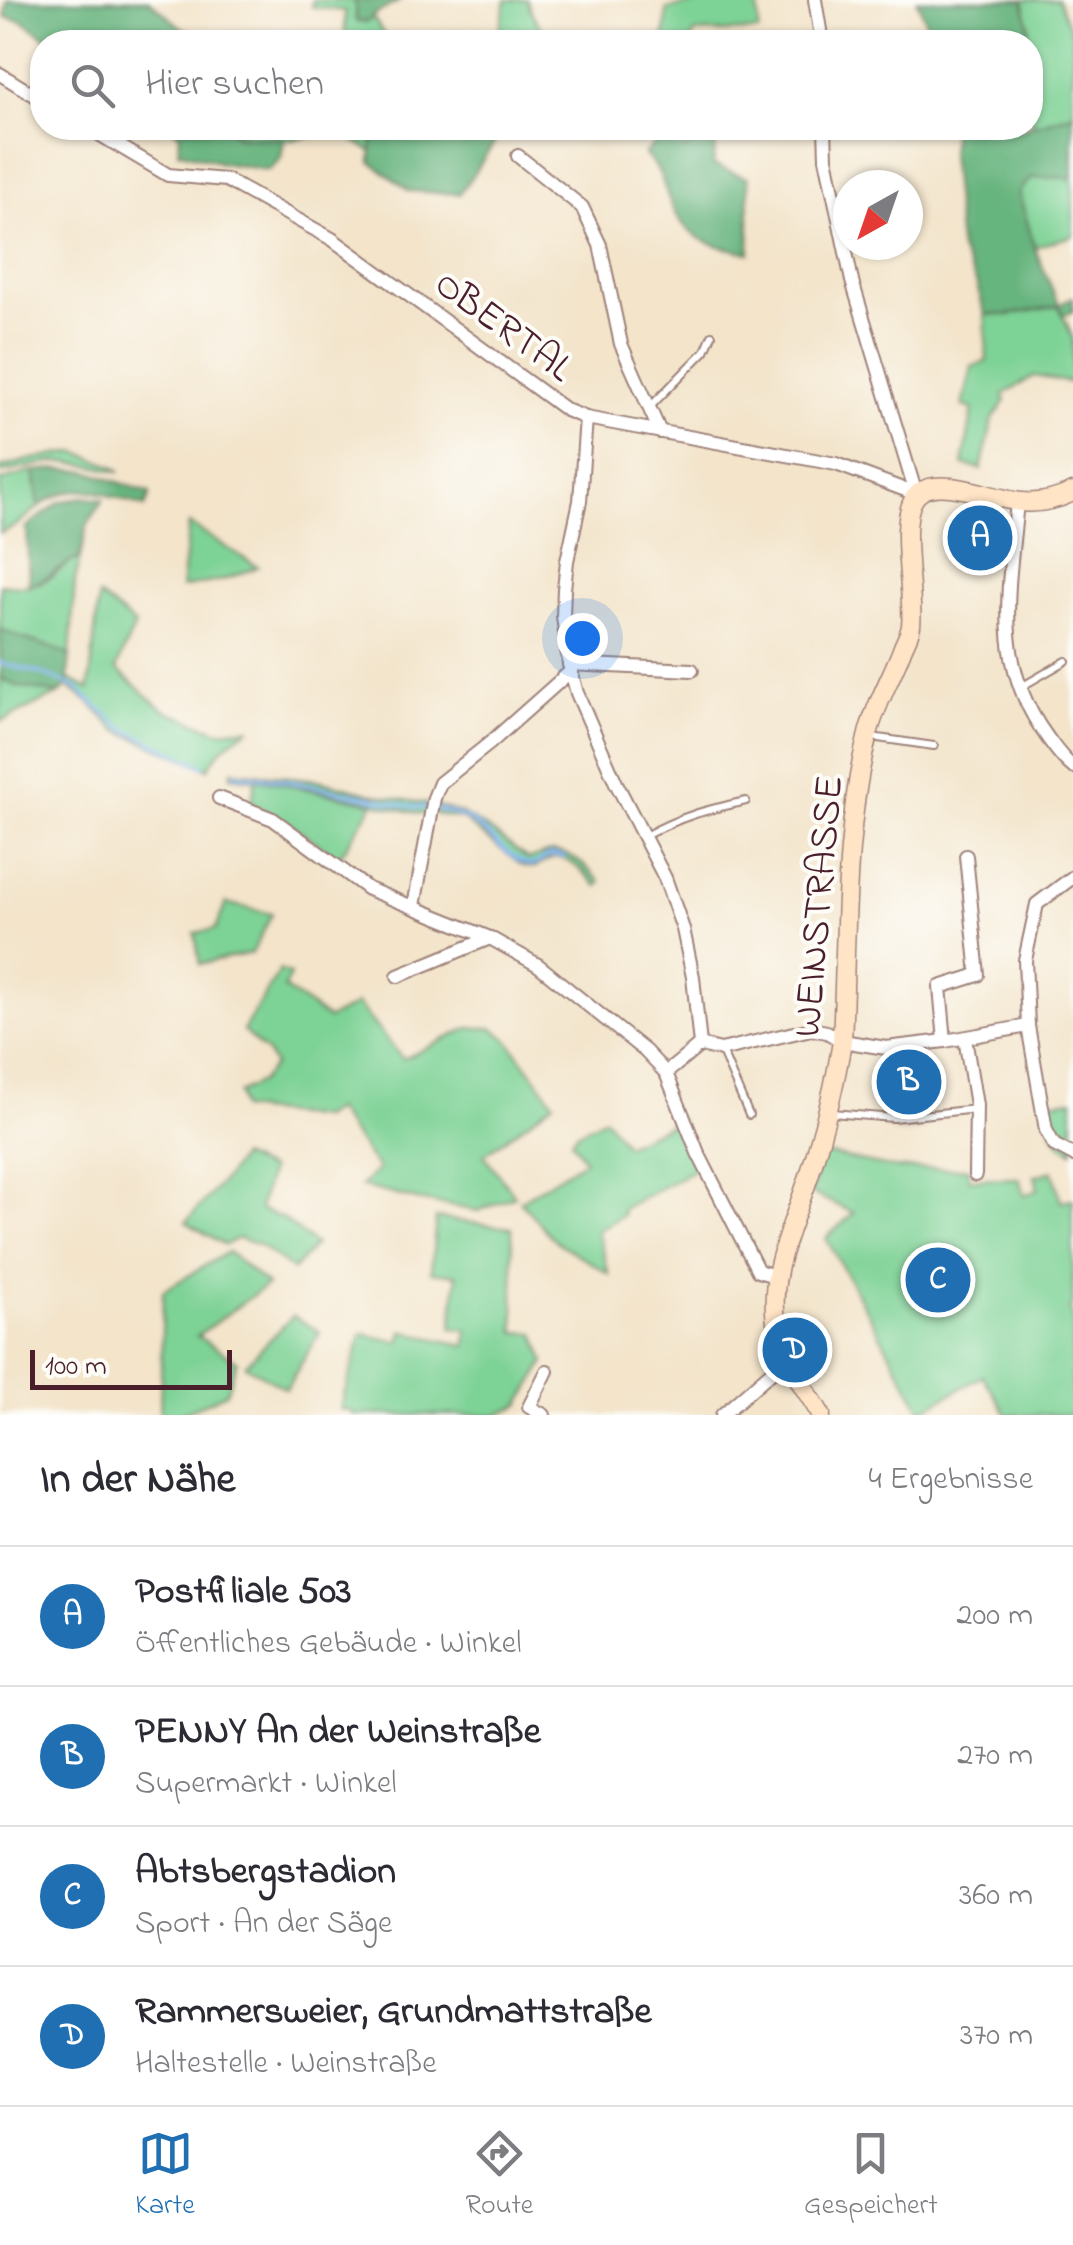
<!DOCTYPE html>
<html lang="de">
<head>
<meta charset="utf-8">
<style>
  body { margin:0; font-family:"Indie Flower",sans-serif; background:#f2f2f3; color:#2b2b33 }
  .compass { position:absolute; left:833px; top:170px; width:90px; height:90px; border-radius:50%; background:#fff; box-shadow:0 2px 8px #0004; rotate:220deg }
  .scale { position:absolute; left:30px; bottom:25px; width:202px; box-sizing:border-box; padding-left:10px; border:5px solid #4a1f2b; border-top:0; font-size:28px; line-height:35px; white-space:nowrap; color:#4a1f2b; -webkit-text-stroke:8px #fdfcf7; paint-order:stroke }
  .you { position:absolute; left:582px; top:638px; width:35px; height:35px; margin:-25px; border:8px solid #fff; border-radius:50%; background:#1a73e8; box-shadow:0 0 0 15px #1a73e833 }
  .badge { display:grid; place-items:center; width:65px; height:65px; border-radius:50%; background:#1f6fb2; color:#fff; font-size:32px; font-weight:700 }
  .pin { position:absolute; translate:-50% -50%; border:5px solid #fff; box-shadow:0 2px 10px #0006 }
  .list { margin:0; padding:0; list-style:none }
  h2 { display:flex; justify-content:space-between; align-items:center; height:130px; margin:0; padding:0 40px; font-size:42px }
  h2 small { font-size:32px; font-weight:400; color:#7c7c81 }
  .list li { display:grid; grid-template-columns:65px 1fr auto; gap:30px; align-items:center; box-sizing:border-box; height:140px; padding:0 40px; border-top:2px solid #e1e1e2 }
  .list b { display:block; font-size:38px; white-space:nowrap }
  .list p { margin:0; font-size:32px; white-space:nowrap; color:#7c7c81 }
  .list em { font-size:32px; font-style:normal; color:#7c7c81 }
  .icon { flex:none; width:55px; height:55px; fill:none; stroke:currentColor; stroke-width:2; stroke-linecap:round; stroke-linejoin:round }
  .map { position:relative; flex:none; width:1073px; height:1415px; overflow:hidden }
  .search { position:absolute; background:#fff; box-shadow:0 2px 8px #0004; left:30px; right:30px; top:30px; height:110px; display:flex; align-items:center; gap:25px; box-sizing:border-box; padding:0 35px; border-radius:40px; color:#7c7c81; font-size:38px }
  .sheet { height:690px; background:#fff }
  nav { display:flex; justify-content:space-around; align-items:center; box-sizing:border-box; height:140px; border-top:2px solid #e1e1e2; background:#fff; font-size:28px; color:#7c7c81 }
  nav a { display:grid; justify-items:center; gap:5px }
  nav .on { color:#1f6fb2 }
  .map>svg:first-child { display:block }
</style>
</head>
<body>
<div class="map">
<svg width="1073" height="1415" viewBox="0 0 1073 1415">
  <rect width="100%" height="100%" fill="#fdfcf7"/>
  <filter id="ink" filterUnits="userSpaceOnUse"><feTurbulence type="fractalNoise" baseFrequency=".01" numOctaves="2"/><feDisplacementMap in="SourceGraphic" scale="20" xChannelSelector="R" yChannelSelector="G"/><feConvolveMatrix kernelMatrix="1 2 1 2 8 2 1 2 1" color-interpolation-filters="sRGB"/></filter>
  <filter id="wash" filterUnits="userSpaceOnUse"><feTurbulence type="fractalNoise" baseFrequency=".0048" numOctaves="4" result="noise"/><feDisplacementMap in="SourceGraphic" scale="40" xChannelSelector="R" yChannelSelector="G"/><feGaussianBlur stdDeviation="2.25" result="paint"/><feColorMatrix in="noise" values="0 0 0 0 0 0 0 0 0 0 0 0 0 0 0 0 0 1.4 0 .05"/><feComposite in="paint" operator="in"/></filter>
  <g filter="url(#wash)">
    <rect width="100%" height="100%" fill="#f3e4ca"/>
    <g fill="#7dd295" stroke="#647860" stroke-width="2.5">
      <path d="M312,0h43l1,21 16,-5 17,26h-44v-31l-33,-4z"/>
      <path d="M506,0h21c3,16 17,27 19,42h-49z"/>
      <path d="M715,0h43l1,31 -64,2 -5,9h-26l3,-33z"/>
      <path d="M1023,0h35l15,36v78l-42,12 -1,-84h-3l2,-17z"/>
      <path d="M227,128h147l-2,24 -38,-24c-11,3 -22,8 -33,10 -19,4 -60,2 -74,-10z"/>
      <path d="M1033,177l40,1v58l-39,11 -15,-53 3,-7z"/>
      <path d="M1059,306l14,33v44l-39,-7 -31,19 3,5 -13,19 -12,50 -18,-4 10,-56 -10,-3 9,-39 15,-6 -2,-47 23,1z"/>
      <path d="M76,452l35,13 9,7c-24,-5 -48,-12 -72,-9 -16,2 -32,8 -48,10v-5l32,-9z"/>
      <path d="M34,471l5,36 -25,20 -14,6v-52z"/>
      <path d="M189,524l69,43 -35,13 -42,8z"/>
      <path d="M80,558l-5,23 -5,75c-20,-12 -47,-15 -70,-27v-45c17,3 36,3 51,-7 10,-7 16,-15 29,-19z"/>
      <path d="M99,596l36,29 -19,44 48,41 55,21 32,-3c-19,11 -33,21 -43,41l-92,-39 -27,-28 -22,-16 2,-7 20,10z"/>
      <path d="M0,678l17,8 42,8 -59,28z"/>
      <path d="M256,778l117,25 3,-8 52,9 -2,11 -52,-12 -35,55 -59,-41 -29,-13z"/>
      <path d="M435,806l25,7 28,16 40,30c8,-1 15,-6 24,-7 20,-1 36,17 49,30l-3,4c-11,-10 -31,-34 -48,-27 -15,6 -12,12 -30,5l-58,-45 -27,-5z"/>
      <path d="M226,903l46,11 -20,39 -52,11 -5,-31 21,-4z"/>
      <path d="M280,970l10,5 -6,13 44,31 29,-15 46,55 66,-31h24l14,11 47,63 -70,53 31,41 -37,15 -61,-11 -56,-14 17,-17 -43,-59 -13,8 -81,-9 -3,-16 22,-11 14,-17 -8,-13 -23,-21z"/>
      <path d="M1073,1099v52c-23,-11 -22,-26 -26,-49z"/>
      <path d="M605,1118l20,27 55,-25 19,47 -77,42 1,6 -26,16 12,43 -55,-34 -34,-39 65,-41 -14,-20 6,-7z"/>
      <path d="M821,1153l78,16 70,-1v11l50,-1 5,17 14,-5 -3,-14 18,-5 8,30 12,-2v105l-3,6 3,7v98h-66l-24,-39 -61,34 -96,-172 28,-25 -43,-20z"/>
      <path d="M240,1157l30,13 -11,39 23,9 33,27 -22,25 -34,-25 -21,-7 -13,7 -39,-23 41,-46z"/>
      <path d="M436,1218l76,10 3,104 20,1 10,29 -25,43 -24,10h-143l-1,-4 -12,-2 22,-75 38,8 3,-11 63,15 1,-16 -15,-2 5,-53 -26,-3z"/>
      <path d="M228,1252l39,33 -70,51 40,25 -11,32 -47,22h-19l3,-124z"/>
      <path d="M293,1316l27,16 -34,57 -41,-24z"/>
    </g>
    <g fill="#66b47e" stroke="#586a54" stroke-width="2.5">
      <path d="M7,0h142l32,27 18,9 38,-2 8,5 1,3h-193l-31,-21 -17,-4z"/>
      <path d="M355,0h46l-29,16 -4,6 -12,-1z"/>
      <path d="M917,0h106l6,25 -2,17h-93z"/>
      <path d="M1073,114v64l-40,-1 -11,10 -3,7 18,60 22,51 14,-8v14l-10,5 -4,-10 -51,9 -23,-1 -9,-32 -16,-32 -2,-14 -8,-84 3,-24 67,1z"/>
      <path d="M172,128h55l10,8 47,3 -3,19 -12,12 -47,-7 -44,-12 2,-17z"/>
      <path d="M374,128h117l5,12 -36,54 -51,-3 -38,-29z"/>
      <path d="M670,130l16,18 14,-11h9l7,7 -3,21 35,13 2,75c-45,-9 -66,-13 -83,-59 -7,-21 -7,-24 -23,-40z"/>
      <path d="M57,469l30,2 63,22 -5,14c-41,-12 -68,-30 -106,0l-5,-36z"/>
      <path d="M82,497l21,3 -16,26 -7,32c-20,6 -29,22 -51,27l-2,-58 33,-25z"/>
      <path d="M0,629c23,12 50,15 70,27l-3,30 -8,8 -42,-8 -17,-8z"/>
      <path d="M232,771l86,9 58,15 -2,8 -84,-19 -59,-8z"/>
    </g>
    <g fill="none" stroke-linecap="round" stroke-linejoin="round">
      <g stroke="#81b3ed" stroke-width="4">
        <path d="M0,663l40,10 33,13 49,42 81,38"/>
        <path d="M234,774c43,4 86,13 128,22 22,4 41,11 64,12"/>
        <path d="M437,809c14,4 26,7 38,15 17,12 32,33 52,40 11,3 12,-4 21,-8 5,-2 11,0 16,1"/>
      </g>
    </g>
  </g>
  <g filter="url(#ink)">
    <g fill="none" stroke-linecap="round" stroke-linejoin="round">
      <g stroke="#9e827a" stroke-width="10">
        <g id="lane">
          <path d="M649,408l56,-57 7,-16"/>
          <path d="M1021,687l45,-26"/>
          <path d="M871,737l63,9"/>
          <path d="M645,836c36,-20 61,-26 101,-35"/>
          <path d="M722,1052l27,63"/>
          <path d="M831,1113l63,5 82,-9"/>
        </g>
      </g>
      <g stroke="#9e827a" stroke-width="16">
        <g id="street">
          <path d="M815,0l7,42"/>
          <path d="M0,74l42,26"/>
          <path d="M89,128l79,47 58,5 106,59 234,171 20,8 250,46 80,30"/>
          <path d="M825,128l1,30 26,123 64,213"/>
          <path d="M518,156l64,51 18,38 21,99 39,88"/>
          <path d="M586,418l-6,83 -13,60 -3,28 -1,27 6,48 8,29 39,90 49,95 18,51 10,48 7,68"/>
          <path d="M1017,502c-8,87 -25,160 30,235 8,11 15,22 26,30"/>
          <path d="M569,664l123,6"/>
          <path d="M219,798l54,21 95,70 122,49 48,27 107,86 21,22 32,80 60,118 17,5"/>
          <path d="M414,906l20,-108 6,-15 50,-40 81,-72"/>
          <path d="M398,976l92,-38"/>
          <path d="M1028,1026l18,104 8,15 19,10"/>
          <path d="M965,1038l11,67 -1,70"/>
          <path d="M945,1041l-5,-54 38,-12 -12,-119"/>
          <path d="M666,1073l34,-28 21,5 90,-21 16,3 15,9 44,7 59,-7 83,-15 -3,-66 12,-56 36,-27"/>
          <path d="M544,1415l-15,-8 18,-36"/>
          <path d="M722,1415l65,-57"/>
        </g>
      </g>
      <g stroke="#9e827a" stroke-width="21">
        <path id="secondary" d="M821,1415c-15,-26 -36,-52 -43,-82 -13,-57 14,-104 31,-157 14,-44 26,-90 33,-135 5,-99 1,-206 25,-303 7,-31 25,-61 36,-91 3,-7 7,-14 8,-21 4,-31 -16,-115 8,-133 22,-18 76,7 103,9 18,2 34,-2 51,-10"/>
      </g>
      <use href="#lane" stroke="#fff" stroke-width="6"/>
      <use href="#street" stroke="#fff" stroke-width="12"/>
      <use href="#secondary" stroke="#ffe4c6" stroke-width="18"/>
    </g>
  </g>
  <g text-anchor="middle" stroke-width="8" stroke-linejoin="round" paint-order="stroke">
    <g font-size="40" fill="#4a1f2b" stroke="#fdfcf7">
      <text transform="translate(505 324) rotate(36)" y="14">OBERTAL</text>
      <text transform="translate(816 906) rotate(-85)" y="14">WEINSTRASSE</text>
    </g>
  </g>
</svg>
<svg class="compass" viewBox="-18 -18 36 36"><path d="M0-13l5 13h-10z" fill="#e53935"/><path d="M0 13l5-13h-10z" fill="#7c7c81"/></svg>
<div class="scale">100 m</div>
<div class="you"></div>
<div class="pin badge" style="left:980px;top:538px">A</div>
<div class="pin badge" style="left:909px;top:1082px">B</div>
<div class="pin badge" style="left:938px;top:1280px">C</div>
<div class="pin badge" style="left:795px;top:1350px">D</div>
<div class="search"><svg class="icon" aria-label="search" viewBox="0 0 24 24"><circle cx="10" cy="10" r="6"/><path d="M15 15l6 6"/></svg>Hier suchen</div>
</div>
<section class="sheet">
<h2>In der Nähe<small>4 Ergebnisse</small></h2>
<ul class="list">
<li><span class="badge">A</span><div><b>Postfiliale 503</b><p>Öffentliches Gebäude · Winkel</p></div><em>200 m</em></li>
<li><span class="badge">B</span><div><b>PENNY An der Weinstraße</b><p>Supermarkt · Winkel</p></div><em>270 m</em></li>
<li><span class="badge">C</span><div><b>Abtsbergstadion</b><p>Sport · An der Säge</p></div><em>360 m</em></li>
<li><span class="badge">D</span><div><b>Rammersweier, Grundmattstraße</b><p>Haltestelle · Weinstraße</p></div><em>370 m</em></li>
</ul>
</section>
<nav>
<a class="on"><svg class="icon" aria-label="map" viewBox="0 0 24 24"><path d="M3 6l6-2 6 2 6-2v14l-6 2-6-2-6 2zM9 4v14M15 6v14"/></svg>Karte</a>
<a><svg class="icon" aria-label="directions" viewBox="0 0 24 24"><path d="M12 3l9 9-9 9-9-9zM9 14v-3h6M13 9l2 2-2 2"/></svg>Route</a>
<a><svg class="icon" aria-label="saved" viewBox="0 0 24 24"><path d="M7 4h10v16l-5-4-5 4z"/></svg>Gespeichert</a>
</nav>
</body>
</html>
